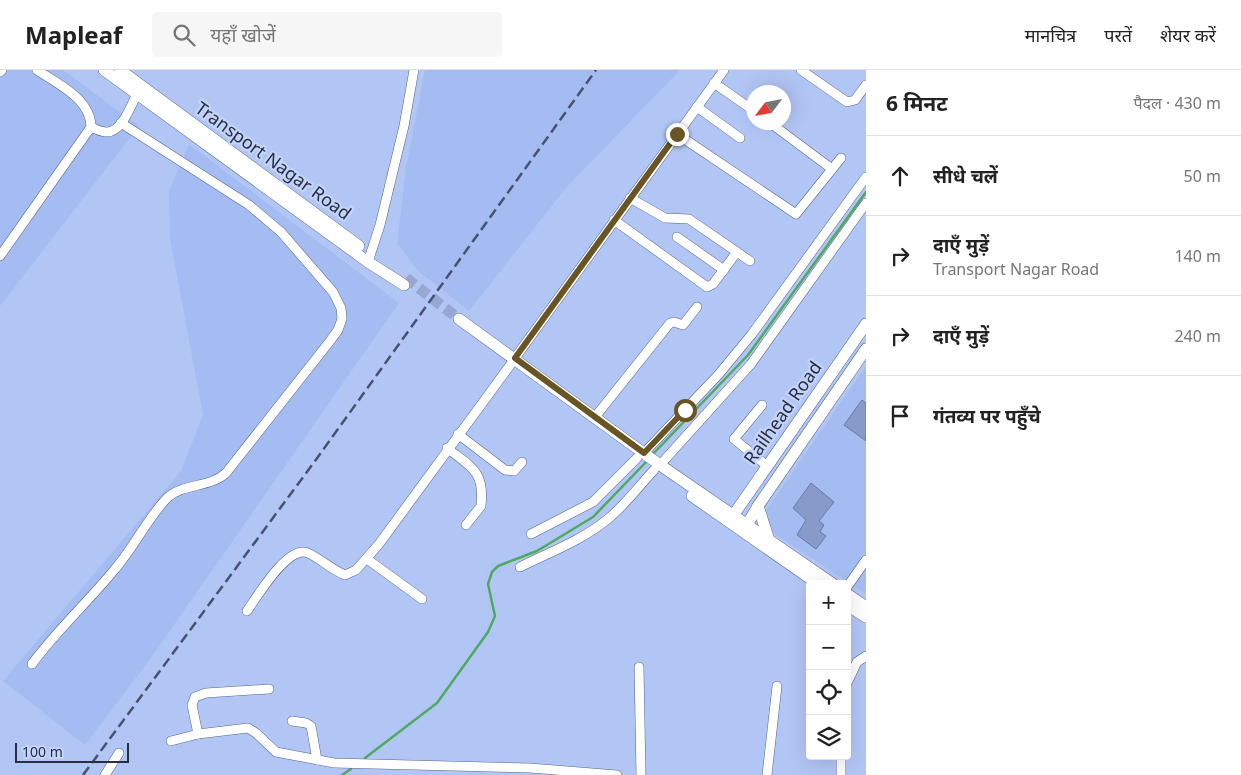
<!DOCTYPE html>
<html lang="hi">
<head>
<meta charset="utf-8">
<style>
  body { margin:0; font-family:"Noto Sans","Noto Sans Devanagari",sans-serif; background:#f6f6f6; color:#222 }
  .controls { position:absolute; right:15px; bottom:15px; display:grid; overflow:hidden; border-radius:5px; box-shadow:0 5px 20px #0002 }
  .controls button { width:45px; height:45px; display:grid; place-items:center; padding:0; border:0; border-bottom:1px solid #e0e0e0; background:#fff; color:#222; font:25px sans-serif }
  .compass { position:absolute; left:746px; top:15px; width:45px; height:45px; border-radius:50%; background:#fff; box-shadow:0 5px 20px #0002; rotate:238deg }
  .scale { position:absolute; left:15px; bottom:12px; width:114px; box-sizing:border-box; padding-left:5px; border:2px solid #282f42; border-top:0; font-size:14px; line-height:18px; white-space:nowrap; color:#282f42; -webkit-text-stroke:4px #c3d3fa; paint-order:stroke }
  .stop { position:absolute; width:15px; height:15px; margin:-11px; border:4px solid #695523; border-radius:50%; background:#fff }
  .stop.end { background:#695523; border-color:#fff; box-shadow:0 1px 5px #0008 }
  .list { margin:0; padding:0; list-style:none }
  h2 { display:flex; justify-content:space-between; align-items:center; height:65px; margin:0; padding:0 20px; font-size:21px }
  h2 small { font-size:16px; font-weight:400; color:#767676 }
  .list li { display:grid; grid-template-columns:32px 1fr auto; gap:15px; align-items:center; box-sizing:border-box; height:80px; padding:0 20px; border-top:1px solid #e0e0e0 }
  .list b { display:block; font-size:19px; white-space:nowrap }
  .list p { margin:0; font-size:16px; white-space:nowrap; color:#767676 }
  .list em { font-size:16px; font-style:normal; color:#767676 }
  .icon { flex:none; width:28px; height:28px; fill:none; stroke:currentColor; stroke-width:2; stroke-linecap:round; stroke-linejoin:round }
  .map { position:relative; flex:none; width:866px; height:705px; overflow:hidden }
  header { display:flex; align-items:center; gap:30px; box-sizing:border-box; height:70px; padding:0 25px; background:#fff; border-bottom:1px solid #e0e0e0 }
  header strong { font-size:24px }
  nav { display:flex; gap:28px; margin-inline-start:auto; font-size:18px }
  .search { width:350px; height:45px; background:#f6f6f6; display:flex; align-items:center; gap:12px; box-sizing:border-box; padding:0 18px; border-radius:5px; color:#767676; font-size:19px }
  main { display:flex }
  aside { flex:1; background:#fff }
  .map>svg:first-child { display:block }
</style>
</head>
<body>
<header>
<strong>Mapleaf</strong>
<div class="search"><svg class="icon" aria-label="search" viewBox="0 0 24 24"><circle cx="10" cy="10" r="6"/><path d="M15 15l6 6"/></svg>यहाँ खोजें</div>
<nav><a>मानचित्र</a><a>परतें</a><a>शेयर करें</a></nav>
</header>
<main>
<div class="map">
<svg width="866" height="705" viewBox="0 0 866 705">
  <rect width="100%" height="100%" fill="#b2c6f6"/>
  <g fill="#a5bcf2">
    <path d="M0,0h63l76,56 -139,180z"/>
    <path d="M425,0h255l-115,119 -96,122 -51,-40 -21,-28 9,-75z"/>
    <path d="M189,74l210,159 -251,359 -63,83 -82,-64 178,-210 22,-56 -33,-176 -1,-48z"/>
    <path d="M866,296v228l-96,-63 -5,-19z"/>
  </g>
  <g fill="none" stroke-linecap="round" stroke-linejoin="round">
    <g stroke="#51a95f" stroke-width="2.5">
      <path d="M653,384l95,-99 118,-163"/>
      <path d="M365,688l72,-55 51,-71 7,-16 -7,-32 4,-12 6,-6 39,-15 56,-34 55,-57"/>
      <path d="M342,705l9,-6"/>
    </g>
  </g>
  <g fill="#879ac9" stroke="#687aa6">
    <path d="M862,330l4,3v38l-22,-16z"/>
    <path d="M811,413l23,19 -15,19 5,4 -4,7 6,4 -10,13 -19,-14 9,-15 -13,-12z"/>
  </g>
  <g fill="none" stroke-linecap="round" stroke-linejoin="round">
    <path stroke="#96a8d2" stroke-width="11" stroke-dasharray="11 5.5" stroke-linecap="butt" d="M406,208l53,41"/>
    <g stroke="#53648f" stroke-width="10">
      <g id="minor">
        <path d="M801,0l46,32 8,-2 11,-15"/>
        <path d="M0,2l2,-2"/>
        <path d="M714,13l40,28"/>
        <path d="M697,37l43,31"/>
        <path d="M769,52l63,47"/>
        <path d="M91,57c4,2 11,5 16,5 15,0 24,-27 30,-38"/>
        <path d="M677,64l119,80 45,-56"/>
        <path d="M630,128l35,20 24,1 61,42"/>
        <path d="M614,150l93,67 6,-3 24,-32"/>
        <path d="M677,167l47,33"/>
        <path d="M0,186l91,-129c0,-28 -33,-43 -54,-57"/>
        <path d="M368,192l12,-37 24,-99 10,-56"/>
        <path d="M515,288l209,-288"/>
        <path d="M762,335l-28,34 33,27"/>
        <path d="M595,347l75,-94 4,-1 9,3 14,-18"/>
        <path d="M458,364l47,36 9,1 8,-9"/>
        <path d="M447,378c24,19 38,23 34,58l-15,19"/>
        <path d="M644,383l75,-79 33,-40 114,-157"/>
        <path d="M660,395l91,-101 115,-161"/>
        <path d="M531,464l62,-32 44,-44"/>
        <path d="M367,489l55,40"/>
        <path d="M520,497c30,-15 63,-27 89,-49 16,-13 30,-32 45,-48"/>
        <path d="M847,517l19,-27"/>
        <path d="M247,541c10,-14 41,-67 61,-58 13,6 24,17 37,22l11,-5 23,-26 132,-180"/>
        <path d="M32,594c25,-34 56,-62 83,-95 19,-22 32,-50 52,-71 16,-15 43,-10 59,-25l104,-132 8,-11 4,-11 -1,-11 -8,-16 -52,-60 -32,-27 -128,-82"/>
        <path d="M639,597l2,108"/>
        <path d="M847,613l10,-21 9,-6"/>
        <path d="M292,651l14,2 5,3 6,34"/>
        <path d="M198,664l-6,-29 3,-8 11,-4 63,-4"/>
        <path d="M171,671l27,-7 50,-6 8,5 20,19 58,11 196,5 87,7"/>
        <path d="M841,686v19"/>
        <path d="M105,705l14,-22"/>
        <path d="M767,705l10,-89"/>
      </g>
    </g>
    <g stroke="#53648f" stroke-width="12">
      <g id="major">
        <path d="M104,0l264,192 36,23"/>
        <path d="M120,0l239,176"/>
        <path d="M459,249l201,146 173,119"/>
        <path d="M692,426l126,88"/>
        <path d="M758,436l10,31"/>
        <path d="M730,450l136,-196"/>
        <path d="M744,460l14,-24 108,-157"/>
        <path d="M847,524l19,13"/>
        <path d="M847,535l19,12"/>
      </g>
    </g>
    <use href="#minor" stroke="#fff" stroke-width="9"/>
    <use href="#major" stroke="#fff" stroke-width="11"/>
    <path stroke="#48526c" stroke-width="2.5" stroke-dasharray="10 5" stroke-linecap="butt" d="M83,705l232,-314 281,-391"/>
  </g>
  <g fill="none" stroke-linecap="round" stroke-linejoin="round">
    <path stroke="#695523" stroke-width="6" d="M677,64l-162,224 129,95 41,-43"/>
  </g>
  <g text-anchor="middle" stroke-width="4.5" stroke-linejoin="round" paint-order="stroke">
    <g font-size="18" fill="#282f42" stroke="#c3d3fa">
      <text transform="translate(273 91) rotate(36)" y="6">Transport Nagar Road</text>
      <text transform="translate(783 343) rotate(-55)" y="6">Railhead Road</text>
    </g>
  </g>
</svg>
<div class="controls">
<button>+</button>
<button>−</button>
<button><svg class="icon" aria-label="locate" viewBox="0 0 24 24"><circle cx="12" cy="12" r="6"/><path d="M12 2v4M12 18v4M2 12h4M18 12h4"/></svg></button>
<button><svg class="icon" aria-label="layers" viewBox="0 0 24 24"><path d="M12 4l9 5-9 5-9-5zM3 14l9 5 9-5"/></svg></button>
</div>
<svg class="compass" viewBox="-18 -18 36 36"><path d="M0-13l5 13h-10z" fill="#e53935"/><path d="M0 13l5-13h-10z" fill="#767676"/></svg>
<div class="scale">100 m</div>
<div class="stop" style="left:685px;top:340px"></div>
<div class="stop end" style="left:677px;top:64px"></div>
</div>
<aside>
<h2>6 मिनट<small>पैदल · 430 m</small></h2>
<ul class="list">
<li><svg class="icon" aria-label="ahead" viewBox="0 0 24 24"><path d="M12 20V5M6 11l6-6 6 6"/></svg><div><b>सीधे चलें</b></div><em>50 m</em></li>
<li><svg class="icon" aria-label="right" viewBox="0 0 24 24"><path d="M7 20v-9h11M14 6l5 5-5 5"/></svg><div><b>दाएँ मुड़ें</b><p>Transport Nagar Road</p></div><em>140 m</em></li>
<li><svg class="icon" aria-label="right" viewBox="0 0 24 24"><path d="M7 20v-9h11M14 6l5 5-5 5"/></svg><div><b>दाएँ मुड़ें</b></div><em>240 m</em></li>
<li><svg class="icon" aria-label="arrive" viewBox="0 0 24 24"><path d="M6 21V4h12l-3 4 3 4H6"/></svg><div><b>गंतव्य पर पहुँचे</b></div></li>
</ul>
</aside>
</main>
</body>
</html>
